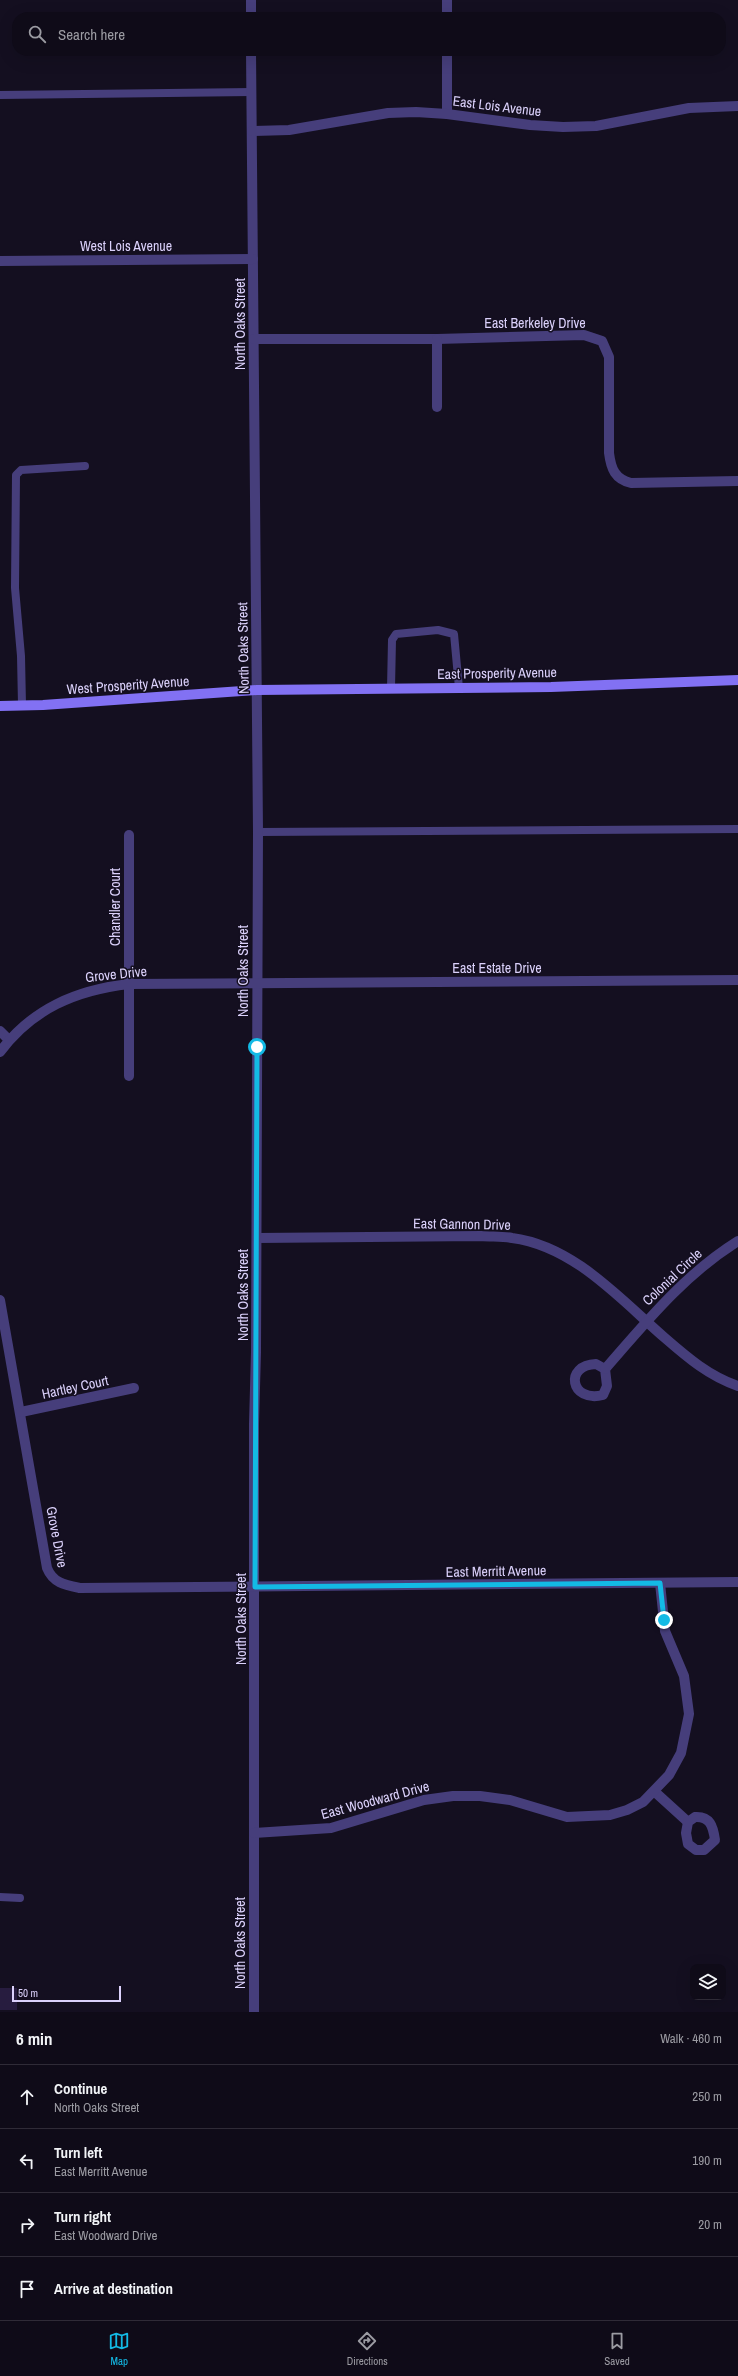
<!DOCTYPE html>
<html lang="en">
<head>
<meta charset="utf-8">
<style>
  body { margin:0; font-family:"Archivo Narrow",sans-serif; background:#1d1925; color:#f1f3f6 }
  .controls { position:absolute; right:12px; bottom:12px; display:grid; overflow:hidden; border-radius:8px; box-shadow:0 4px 16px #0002 }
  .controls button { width:36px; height:36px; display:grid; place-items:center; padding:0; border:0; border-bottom:1px solid #2f2b37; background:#0f0b18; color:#f1f3f6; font:20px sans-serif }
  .scale { position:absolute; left:12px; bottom:10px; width:109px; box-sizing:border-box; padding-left:4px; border:2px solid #dbd1fb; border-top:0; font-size:11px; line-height:14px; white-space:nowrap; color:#dbd1fb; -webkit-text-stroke:3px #140f20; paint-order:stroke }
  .stop { position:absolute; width:12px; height:12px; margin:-9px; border:3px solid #13bae5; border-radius:50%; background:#fff }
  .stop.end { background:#13bae5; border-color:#fff; box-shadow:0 1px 4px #0008 }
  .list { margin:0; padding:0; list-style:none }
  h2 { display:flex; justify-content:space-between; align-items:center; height:52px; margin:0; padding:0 16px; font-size:17px }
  h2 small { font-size:13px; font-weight:400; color:#9b9ba2 }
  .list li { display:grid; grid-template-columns:26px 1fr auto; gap:12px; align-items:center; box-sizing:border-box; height:64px; padding:0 16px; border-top:1px solid #2f2b37 }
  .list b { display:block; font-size:15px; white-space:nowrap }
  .list p { margin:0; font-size:13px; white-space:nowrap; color:#9b9ba2 }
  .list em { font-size:13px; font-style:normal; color:#9b9ba2 }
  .icon { flex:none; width:22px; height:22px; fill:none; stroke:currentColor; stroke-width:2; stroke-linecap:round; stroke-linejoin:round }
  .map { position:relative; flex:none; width:738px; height:2012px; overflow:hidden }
  .search { position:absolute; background:#0f0b18; box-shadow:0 4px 16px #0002; left:12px; right:12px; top:12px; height:44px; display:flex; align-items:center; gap:10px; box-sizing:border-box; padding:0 14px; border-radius:16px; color:#9b9ba2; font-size:15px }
  .sheet { height:308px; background:#0f0b18 }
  nav { display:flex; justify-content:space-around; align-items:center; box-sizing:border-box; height:56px; border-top:1px solid #2f2b37; background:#0f0b18; font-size:11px; color:#9b9ba2 }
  nav a { display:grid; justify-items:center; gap:2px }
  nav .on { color:#13bae5 }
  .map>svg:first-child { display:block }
</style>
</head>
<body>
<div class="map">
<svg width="738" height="2012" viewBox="0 0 738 2012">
  <rect width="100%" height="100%" fill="#140f20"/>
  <rect fill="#271c3f" x="0" y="1988" width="17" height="22"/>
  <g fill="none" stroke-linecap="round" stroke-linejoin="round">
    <g stroke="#463e7b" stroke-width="8">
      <path d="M0,95l252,-3"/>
      <path d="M391,688l1,-48 4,-6 42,-4 16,4 5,54"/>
      <path d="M22,705l-1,-49 -6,-68 1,-113 5,-5 64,-4"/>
      <path d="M258,832l480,-3"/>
      <path d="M0,1897l20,1"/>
    </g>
    <g stroke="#463e7b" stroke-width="10">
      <path d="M251,0v17"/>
      <path d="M447,0v17"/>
      <path d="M251,51l7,781 -2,520 -2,72v588"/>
      <path d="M447,51v63"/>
      <path d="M252,131l37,-1 99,-17 28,-1 31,2 83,11 33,2 33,-1 93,-18 49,-2"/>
      <path d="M0,261l253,-2"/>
      <path d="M254,339h183l147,-4 18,6 7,16v96c2,16 6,26 22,30l107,-2"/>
      <path d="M437,339v68"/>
      <path d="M0,1031l9,9"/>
      <path d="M0,1052c32,-43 76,-62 129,-68l609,-4"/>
      <path d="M129,1076v-241"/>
      <path d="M257,1238l224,-2c10,1 21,0 31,2 62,8 108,61 153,100 23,20 44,38 73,48"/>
      <path d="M0,1300l47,268c6,15 18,17 33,20l658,-6"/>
      <path d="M596,1364l9,5 2,17 -4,9c-33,8 -39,-30 -7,-31z"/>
      <path d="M605,1369c41,-47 80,-95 133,-128"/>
      <path d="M21,1412l113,-24"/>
      <path d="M655,1792l33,30"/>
      <path d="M695,1817c15,-1 18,9 20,23l-11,10h-8l-8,-6 -2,-11 2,-11z"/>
      <path d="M254,1833l77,-5 93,-28 29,-4h27l30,4 57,17 43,-2 17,-5 16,-8 26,-27 12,-22 8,-39 -5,-38 -19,-45 -5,-48"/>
    </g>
    <path stroke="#8271f3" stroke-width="10" d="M0,706l43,-1 214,-15 294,-3 187,-7"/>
  </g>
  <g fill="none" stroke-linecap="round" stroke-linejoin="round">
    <path stroke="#13bae5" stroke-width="5" d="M257,1047l-2,540 405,-4 4,37"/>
  </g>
  <g text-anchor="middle" stroke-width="3" stroke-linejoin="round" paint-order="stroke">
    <g font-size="14" fill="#dbd1fb" stroke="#140f20">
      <text transform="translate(497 106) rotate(7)" y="5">East Lois Avenue</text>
      <text x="126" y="251">West Lois Avenue</text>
      <text x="535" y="328">East Berkeley Drive</text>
      <text transform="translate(240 324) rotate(-90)" y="5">North Oaks Street</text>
      <text transform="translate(243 648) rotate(-91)" y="5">North Oaks Street</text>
      <text transform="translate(497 673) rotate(-1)" y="5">East Prosperity Avenue</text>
      <text transform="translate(128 685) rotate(-4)" y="5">West Prosperity Avenue</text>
      <text transform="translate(115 907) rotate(-90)" y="5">Chandler Court</text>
      <text x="497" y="973">East Estate Drive</text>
      <text transform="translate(243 971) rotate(-90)" y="5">North Oaks Street</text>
      <text transform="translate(116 974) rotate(-6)" y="5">Grove Drive</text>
      <text transform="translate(462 1224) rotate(1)" y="5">East Gannon Drive</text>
      <text transform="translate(672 1277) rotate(-43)" y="5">Colonial Circle</text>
      <text transform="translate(243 1295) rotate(-90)" y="5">North Oaks Street</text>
      <text transform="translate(75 1387) rotate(-12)" y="5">Hartley Court</text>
      <text transform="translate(57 1537) rotate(79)" y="5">Grove Drive</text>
      <text transform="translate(496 1571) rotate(-1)" y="5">East Merritt Avenue</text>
      <text transform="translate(241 1619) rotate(-90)" y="5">North Oaks Street</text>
      <text transform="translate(375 1800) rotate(-15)" y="5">East Woodward Drive</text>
      <text transform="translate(240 1943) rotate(-90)" y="5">North Oaks Street</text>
    </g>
  </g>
</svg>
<div class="controls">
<button><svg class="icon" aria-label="layers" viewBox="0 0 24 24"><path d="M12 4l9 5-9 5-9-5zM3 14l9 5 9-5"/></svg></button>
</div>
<div class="scale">50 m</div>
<div class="stop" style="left:257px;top:1047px"></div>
<div class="stop end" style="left:664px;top:1620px"></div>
<div class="search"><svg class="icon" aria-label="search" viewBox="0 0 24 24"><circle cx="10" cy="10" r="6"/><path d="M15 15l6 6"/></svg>Search here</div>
</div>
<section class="sheet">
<h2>6 min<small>Walk · 460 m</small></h2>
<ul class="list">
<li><svg class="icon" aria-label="ahead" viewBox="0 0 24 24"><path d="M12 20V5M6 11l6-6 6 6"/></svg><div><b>Continue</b><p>North Oaks Street</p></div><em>250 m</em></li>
<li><svg class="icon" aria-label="left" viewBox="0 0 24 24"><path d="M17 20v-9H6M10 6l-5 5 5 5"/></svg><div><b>Turn left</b><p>East Merritt Avenue</p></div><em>190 m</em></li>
<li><svg class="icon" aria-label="right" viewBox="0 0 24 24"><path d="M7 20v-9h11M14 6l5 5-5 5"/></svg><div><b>Turn right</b><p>East Woodward Drive</p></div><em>20 m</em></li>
<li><svg class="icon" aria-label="arrive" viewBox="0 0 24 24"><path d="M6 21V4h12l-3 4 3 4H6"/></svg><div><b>Arrive at destination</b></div></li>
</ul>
</section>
<nav>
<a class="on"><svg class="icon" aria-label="map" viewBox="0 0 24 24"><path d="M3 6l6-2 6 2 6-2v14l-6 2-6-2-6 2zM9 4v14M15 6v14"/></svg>Map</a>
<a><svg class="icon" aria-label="directions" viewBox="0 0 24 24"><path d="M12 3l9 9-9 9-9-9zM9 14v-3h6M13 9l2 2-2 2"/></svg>Directions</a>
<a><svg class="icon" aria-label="saved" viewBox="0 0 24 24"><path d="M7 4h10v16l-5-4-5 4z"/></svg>Saved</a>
</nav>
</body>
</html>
